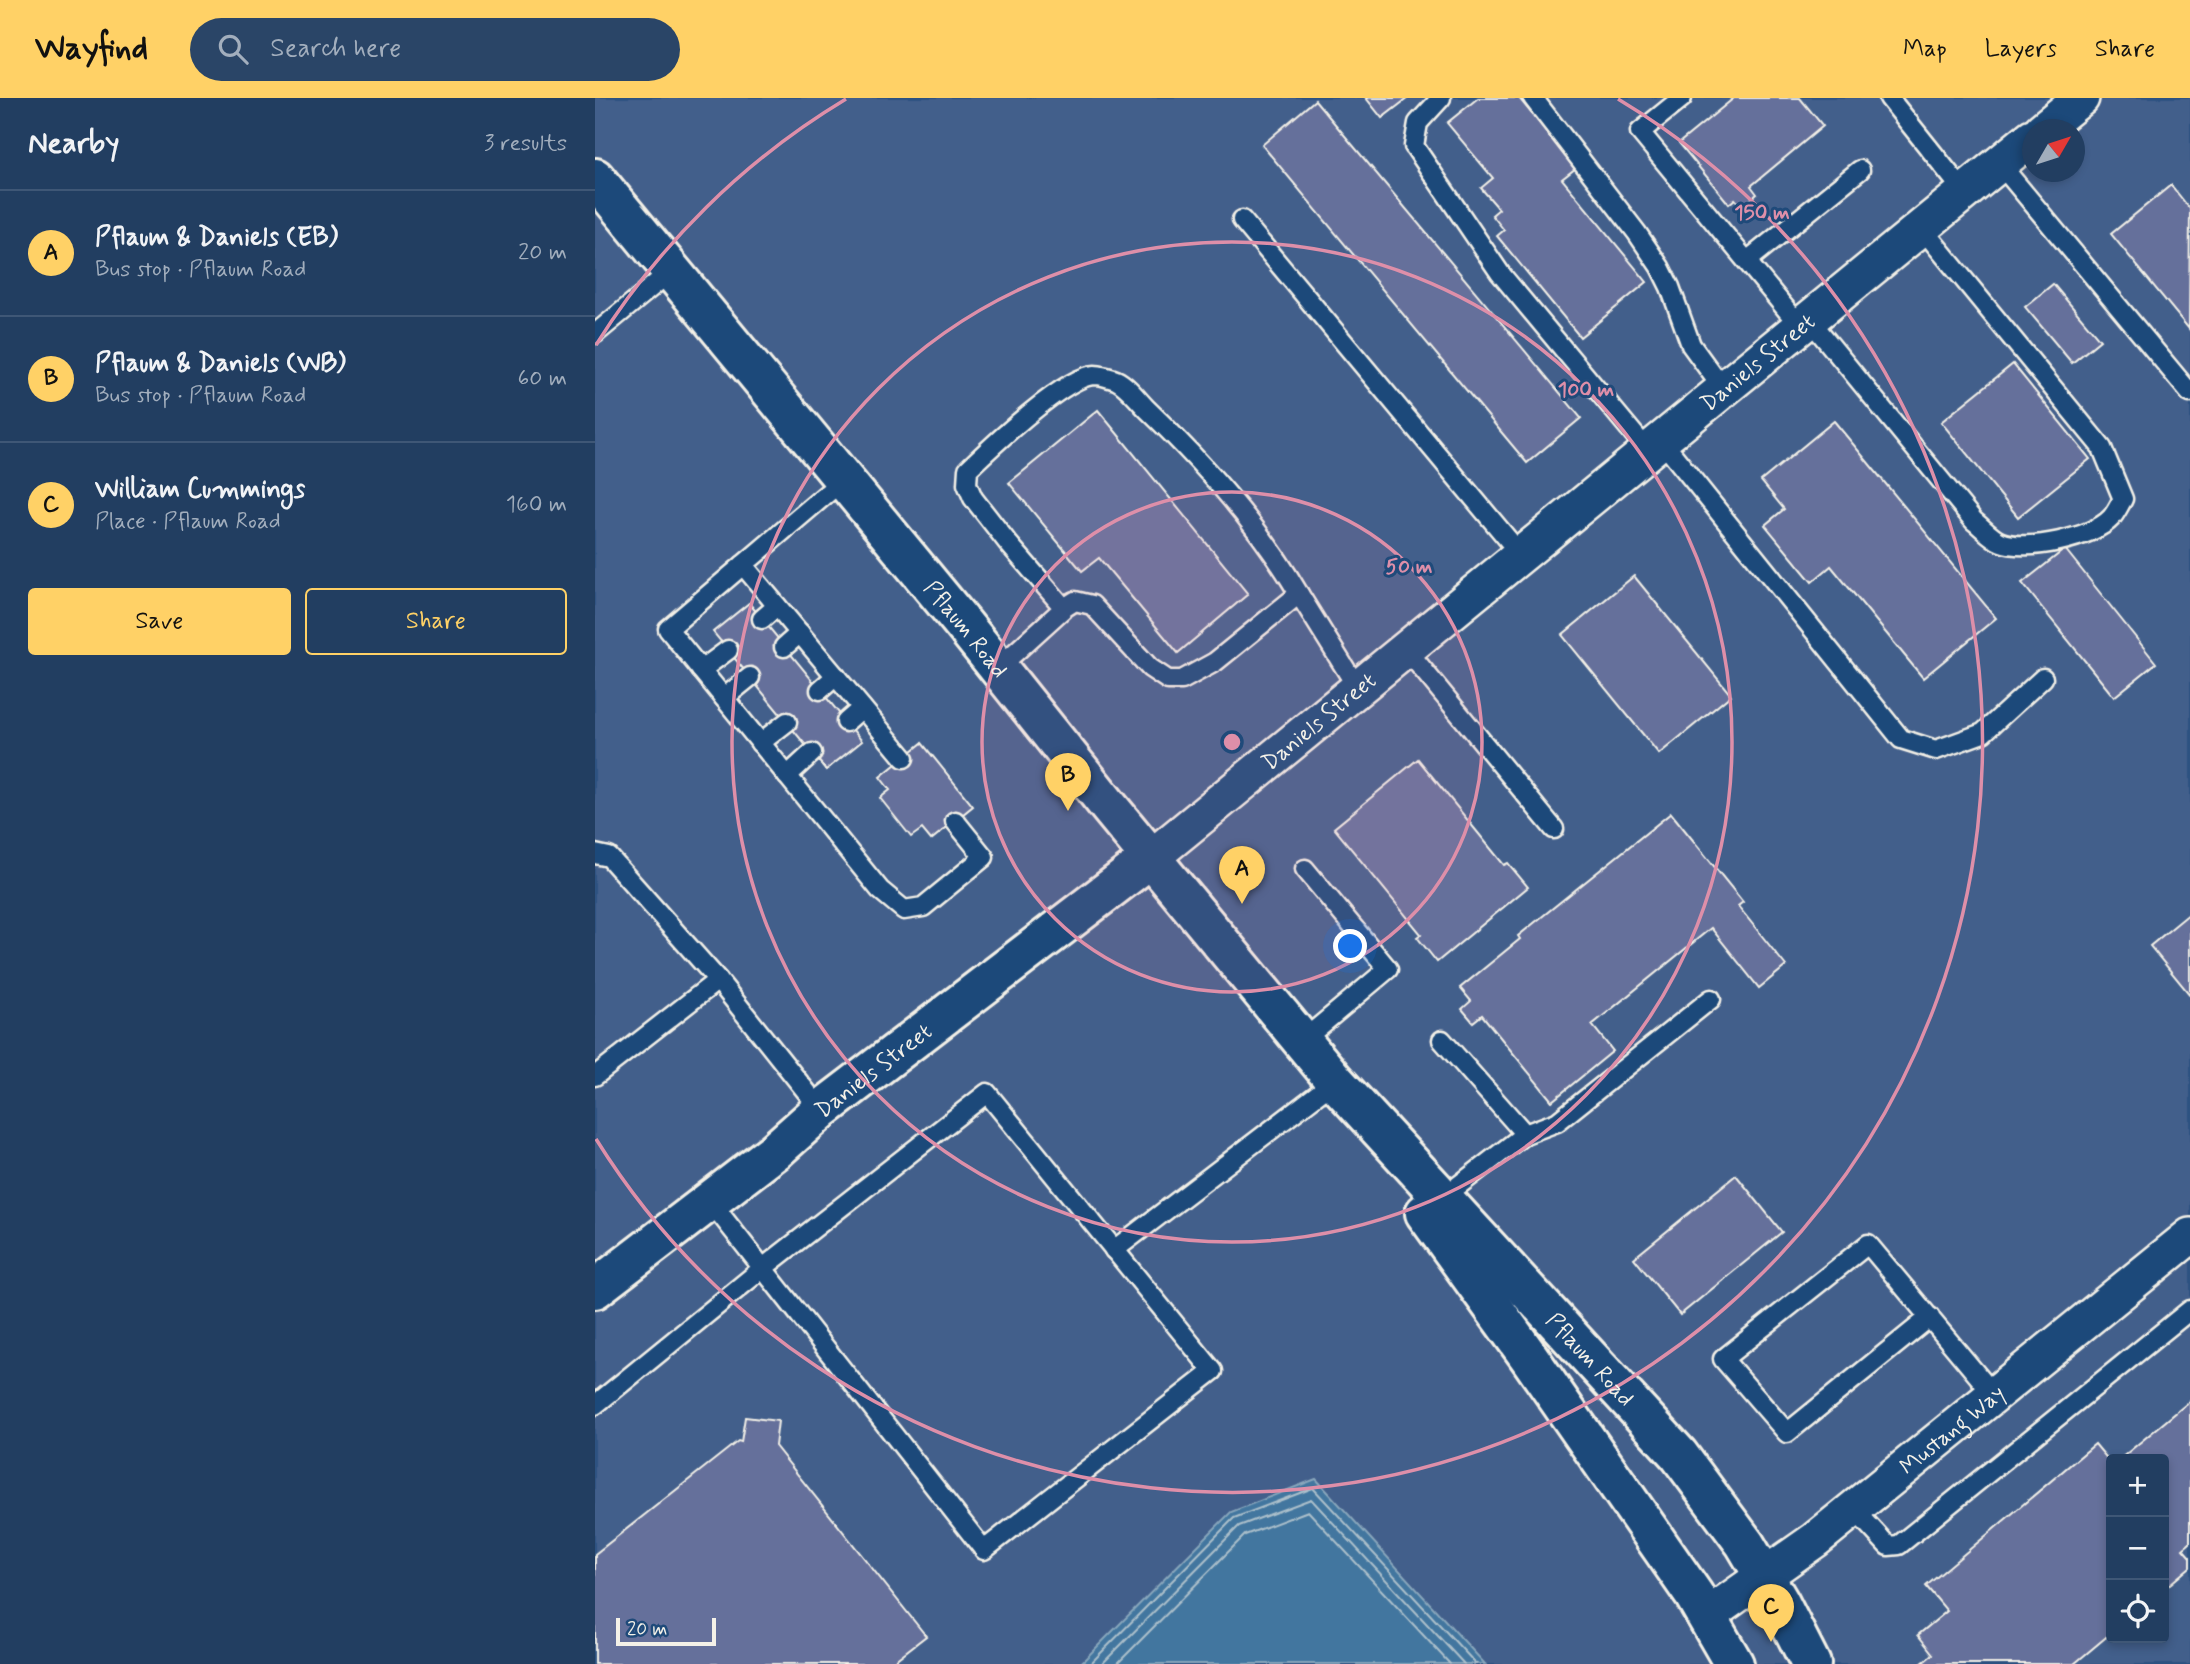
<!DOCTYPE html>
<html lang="en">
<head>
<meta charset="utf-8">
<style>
  body { margin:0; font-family:Mynerve,sans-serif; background:#2a4567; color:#f1f3f6 }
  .controls { position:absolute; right:21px; bottom:21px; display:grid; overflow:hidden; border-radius:7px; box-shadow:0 4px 10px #0003 }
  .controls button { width:63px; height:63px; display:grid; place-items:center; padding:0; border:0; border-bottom:2px solid #3f5776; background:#223e61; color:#f1f3f6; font:35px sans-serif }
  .compass { position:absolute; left:1427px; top:21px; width:63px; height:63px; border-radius:50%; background:#223e61; box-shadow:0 4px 10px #0003; rotate:51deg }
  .scale { position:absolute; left:21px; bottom:18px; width:100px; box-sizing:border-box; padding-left:7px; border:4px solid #f4f1e8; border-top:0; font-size:19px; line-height:24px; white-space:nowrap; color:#f4f1e8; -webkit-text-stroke:5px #1f4a7a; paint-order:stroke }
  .you { position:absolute; left:756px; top:849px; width:24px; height:24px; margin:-18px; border:5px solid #fff; border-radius:50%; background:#1a73e8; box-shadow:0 0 0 10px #1a73e833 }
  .badge { display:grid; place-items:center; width:46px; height:46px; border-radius:50%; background:#ffd166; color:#111; font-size:23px; font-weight:700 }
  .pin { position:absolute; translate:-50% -58px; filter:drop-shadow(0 2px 4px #0008) }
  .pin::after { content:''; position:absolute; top:37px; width:24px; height:21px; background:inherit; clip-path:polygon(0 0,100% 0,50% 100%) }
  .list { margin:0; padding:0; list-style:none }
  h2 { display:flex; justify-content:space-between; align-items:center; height:91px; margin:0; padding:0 28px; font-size:30px }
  h2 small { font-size:23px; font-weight:400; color:#a2aebd }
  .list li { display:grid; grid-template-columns:46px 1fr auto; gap:21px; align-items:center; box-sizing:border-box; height:126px; padding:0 28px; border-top:2px solid #3f5776 }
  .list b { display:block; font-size:26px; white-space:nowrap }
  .list p { margin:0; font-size:23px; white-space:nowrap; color:#a2aebd }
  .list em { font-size:23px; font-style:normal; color:#a2aebd }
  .actions { display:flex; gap:14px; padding:21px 28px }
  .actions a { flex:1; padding:16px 0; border:2px solid #ffd166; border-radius:7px; text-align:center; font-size:24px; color:#ffd166 }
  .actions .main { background:#ffd166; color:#111 }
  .icon { flex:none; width:38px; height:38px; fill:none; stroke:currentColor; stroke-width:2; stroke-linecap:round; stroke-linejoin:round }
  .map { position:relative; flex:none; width:1595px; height:1566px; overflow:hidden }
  header { display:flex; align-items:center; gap:42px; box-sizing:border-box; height:98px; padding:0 35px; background:#ffd166; color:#111 }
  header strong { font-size:33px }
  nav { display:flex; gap:38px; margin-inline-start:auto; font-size:24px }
  .search { width:490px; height:63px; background:#2a4567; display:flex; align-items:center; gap:18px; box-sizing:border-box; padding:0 24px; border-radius:38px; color:#a2aebd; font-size:26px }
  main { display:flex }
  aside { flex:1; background:#223e61 }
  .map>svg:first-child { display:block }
</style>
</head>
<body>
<header>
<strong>Wayfind</strong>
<div class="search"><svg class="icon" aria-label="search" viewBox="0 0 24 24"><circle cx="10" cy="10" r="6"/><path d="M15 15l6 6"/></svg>Search here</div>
<nav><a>Map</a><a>Layers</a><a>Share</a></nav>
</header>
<main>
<aside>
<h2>Nearby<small>3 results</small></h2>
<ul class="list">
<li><span class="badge">A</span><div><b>Pflaum &amp; Daniels (EB)</b><p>Bus stop · Pflaum Road</p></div><em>20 m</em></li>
<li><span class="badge">B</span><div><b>Pflaum &amp; Daniels (WB)</b><p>Bus stop · Pflaum Road</p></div><em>60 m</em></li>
<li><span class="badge">C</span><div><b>William Cummings</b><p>Place · Pflaum Road</p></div><em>160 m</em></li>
</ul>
<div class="actions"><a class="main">Save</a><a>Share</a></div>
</aside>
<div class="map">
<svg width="1595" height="1566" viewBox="0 0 1595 1566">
  <rect width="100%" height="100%" fill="#2d5281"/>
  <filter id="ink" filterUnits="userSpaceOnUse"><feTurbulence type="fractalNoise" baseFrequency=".0143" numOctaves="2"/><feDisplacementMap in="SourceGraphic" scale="14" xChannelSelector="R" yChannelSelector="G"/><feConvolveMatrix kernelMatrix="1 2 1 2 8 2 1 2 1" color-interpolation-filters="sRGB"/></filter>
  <g filter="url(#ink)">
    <path fill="#425e8b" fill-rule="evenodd" d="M0,0h1595v1566h-1595zM1437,32h42v42h-42zM1516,1361h53v179h-53z"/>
    <path fill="#42769f" stroke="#89a7bc" stroke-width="2" d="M721,1381l169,185h-405l151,-152z"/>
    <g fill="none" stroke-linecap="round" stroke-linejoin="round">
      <g stroke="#adc0cb" stroke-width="2">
        <path d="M495,1566l144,-146 79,-30 163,176"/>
        <path d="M507,1566l137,-138 72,-27 153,165"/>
        <path d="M522,1566l128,-129 63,-24 142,153"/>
      </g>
    </g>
    <g fill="#65709b" stroke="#f4f1e8" stroke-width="2">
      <path d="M771,0h42l-26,20z"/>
      <path d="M883,0h41l57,70 -14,11 85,103 -67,55 -83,-101 7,-6 -12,-15 7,-6 -18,-21 12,-10 -46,-55z"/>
      <path d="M1139,0h66l23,28 -72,60 6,8 -15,13 -7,-8 -6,5 -50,-61z"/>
      <path d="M720,2l266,318 -54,45 -265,-318z"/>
      <path d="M1576,87l19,24 -1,120 -78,-95z"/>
      <path d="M1458,186l47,56 -28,23 -47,-56z"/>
      <path d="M1418,266l77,95 -72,58 -77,-95z"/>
      <path d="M503,312l150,184 -70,59 -79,-95 -17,13 -73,-88z"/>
      <path d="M1239,323l162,197 -73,60 -92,-112 -19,16 -47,-57 19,-16 -23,-28z"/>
      <path d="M1470,451l91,114 -42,34 -92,-114z"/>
      <path d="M1039,478l97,119 -72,59 -97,-119z"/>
      <path d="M154,505l113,138 -36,29 -113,-138z"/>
      <path d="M327,645l51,63 -42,34 -9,-11 -11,8 -31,-39 10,-8 -10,-13z"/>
      <path d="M823,661l86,106 4,-2 20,24 -91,75 -20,-25 4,-3 -87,-106z"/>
      <path d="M1076,715l72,89 -5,4 48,60 -27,22 -48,-60 -119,97 21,26 -61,50 -70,-86 -9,7 -11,-13 9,-8 -11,-13 60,-49 -2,-3z"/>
      <path d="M1595,815v82l-40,-49z"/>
      <path d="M1141,1077l46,57 -102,83 -46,-57z"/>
      <path d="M1595,1303v142l-7,6 7,8v10l-26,22v-130h-44z"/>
      <path d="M150,1319l33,4 -3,25 151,190 -36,28h-295v-110l143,-113 3,1z"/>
      <path d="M1500,1346l16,19v170l-37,31h-153l12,-10 -15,-19 29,-24 -21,-25z"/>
    </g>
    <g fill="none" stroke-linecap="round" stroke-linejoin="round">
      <g stroke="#f4f1e8" stroke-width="23">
        <g id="service">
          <path d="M846,0l-23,25 -4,23 86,127 148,178"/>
          <path d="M938,0l104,135 23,34 10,20 21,58 32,44"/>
          <path d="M1087,0l-42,34 160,194"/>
          <path d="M1294,0l75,94"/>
          <path d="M1405,66l190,229"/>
          <path d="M647,122l279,335"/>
          <path d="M1152,163l113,-91"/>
          <path d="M1214,221l165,202c8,6 17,17 27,21 25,10 92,-4 110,-24 5,-5 8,-13 12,-19l-21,-51 -181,-221"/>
          <path d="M0,236l76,-63"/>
          <path d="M1066,342l240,299 35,11 47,-17 60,-55"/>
          <path d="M148,467l101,-86"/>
          <path d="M704,496l59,95"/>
          <path d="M167,521l15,-13"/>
          <path d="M189,549l16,-14"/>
          <path d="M811,551l148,180"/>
          <path d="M403,570l66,-60 11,-7 17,4 58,63 18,12h14l33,-18 84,-68c-40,-69 -95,-130 -152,-185 -9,-9 -20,-24 -31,-29 -5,-2 -16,-5 -21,-5 -30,1 -104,72 -127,94l-1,15 6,14 35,45 56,65"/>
          <path d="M106,572l27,-20"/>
          <path d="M225,592l16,-14"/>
          <path d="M129,600l26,-21"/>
          <path d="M251,624l16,-14"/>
          <path d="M165,645l27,-21"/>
          <path d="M309,660l-161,-193 -75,64 212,261 24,20 19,-3 61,-50 -29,-36"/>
          <path d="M192,678l25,-23"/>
          <path d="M0,756l14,3 109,123 103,130"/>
          <path d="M847,942l83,94"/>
          <path d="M707,943l86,-72 -83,-100"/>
          <path d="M0,978l123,-96"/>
          <path d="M846,1101l84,-65 32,-12 154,-123"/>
          <path d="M519,1152l221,-169"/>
          <path d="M1335,1219l-143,116 -64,-74 145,-115 126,151"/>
          <path d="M0,1307l168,-137 224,-175 226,278 -229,179 -274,-349"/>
          <path d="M1258,1410l35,38 11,-1 291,-235"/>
        </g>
      </g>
      <g stroke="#f4f1e8" stroke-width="40">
        <g id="minor">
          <path d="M1447,32l39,-32"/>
          <path id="s1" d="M557,759l880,-720"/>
          <path id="s2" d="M1112,1518l108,-76 375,-304"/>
        </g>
      </g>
      <g stroke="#f4f1e8" stroke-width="44">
        <g id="tertiary">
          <path id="s3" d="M0,80l368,446 147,184 225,273 344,374 66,89 35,59 31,61"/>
          <path d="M830,1115l104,144 165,238 40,69"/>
          <path id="s4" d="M0,1191l180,-138 46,-41 331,-253"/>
        </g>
      </g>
      <use href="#service" stroke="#1f4a7a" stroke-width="18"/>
      <use href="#minor" stroke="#1f4a7a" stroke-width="35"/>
      <use href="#tertiary" stroke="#1f4a7a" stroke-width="38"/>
    </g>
  </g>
  <circle cx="637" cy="644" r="250" fill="#de8fa9" fill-opacity=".12"/>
  <g fill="none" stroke="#de8fa9" stroke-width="3.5">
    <circle cx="637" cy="644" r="250"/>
    <circle cx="637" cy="644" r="500"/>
    <path d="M1 247A750 750 0 0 1 251 1M1023 1A750 750 0 1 1 1 1041"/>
  </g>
  <g text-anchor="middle" stroke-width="6" stroke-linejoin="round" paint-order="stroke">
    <g font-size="23" fill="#f4f1e8" stroke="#1f4a7a">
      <text dy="8" stroke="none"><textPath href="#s1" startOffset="782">Daniels Street</textPath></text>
      <text dy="8" stroke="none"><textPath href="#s3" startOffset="584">Pflaum Road</textPath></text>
      <text dy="8" stroke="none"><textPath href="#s1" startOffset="215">Daniels Street</textPath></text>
      <text dy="8" stroke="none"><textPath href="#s4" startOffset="354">Daniels Street</textPath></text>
      <text dy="8" stroke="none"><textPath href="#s3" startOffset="1545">Pflaum Road</textPath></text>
      <text dy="8" stroke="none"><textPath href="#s2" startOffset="308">Mustang Way</textPath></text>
    </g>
  </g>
  <circle cx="637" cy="644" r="10" fill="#de8fa9" stroke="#1f4a7a" stroke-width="3.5"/>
  <g font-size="21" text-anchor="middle" font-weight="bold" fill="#de8fa9" stroke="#1f4a7a" stroke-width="6" stroke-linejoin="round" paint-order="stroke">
    <text x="1167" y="121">150 m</text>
    <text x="991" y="298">100 m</text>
    <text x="814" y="475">50 m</text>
  </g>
</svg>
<div class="controls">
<button>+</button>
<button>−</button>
<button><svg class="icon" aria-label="locate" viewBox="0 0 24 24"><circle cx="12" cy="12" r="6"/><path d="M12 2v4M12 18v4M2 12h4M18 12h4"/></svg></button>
</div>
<svg class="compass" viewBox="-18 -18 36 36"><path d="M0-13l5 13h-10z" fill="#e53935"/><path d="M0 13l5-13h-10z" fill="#a2aebd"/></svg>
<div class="scale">20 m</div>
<div class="you"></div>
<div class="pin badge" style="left:647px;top:806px">A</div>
<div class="pin badge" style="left:473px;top:713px">B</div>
<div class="pin badge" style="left:1176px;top:1544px">C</div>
</div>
</main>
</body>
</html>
